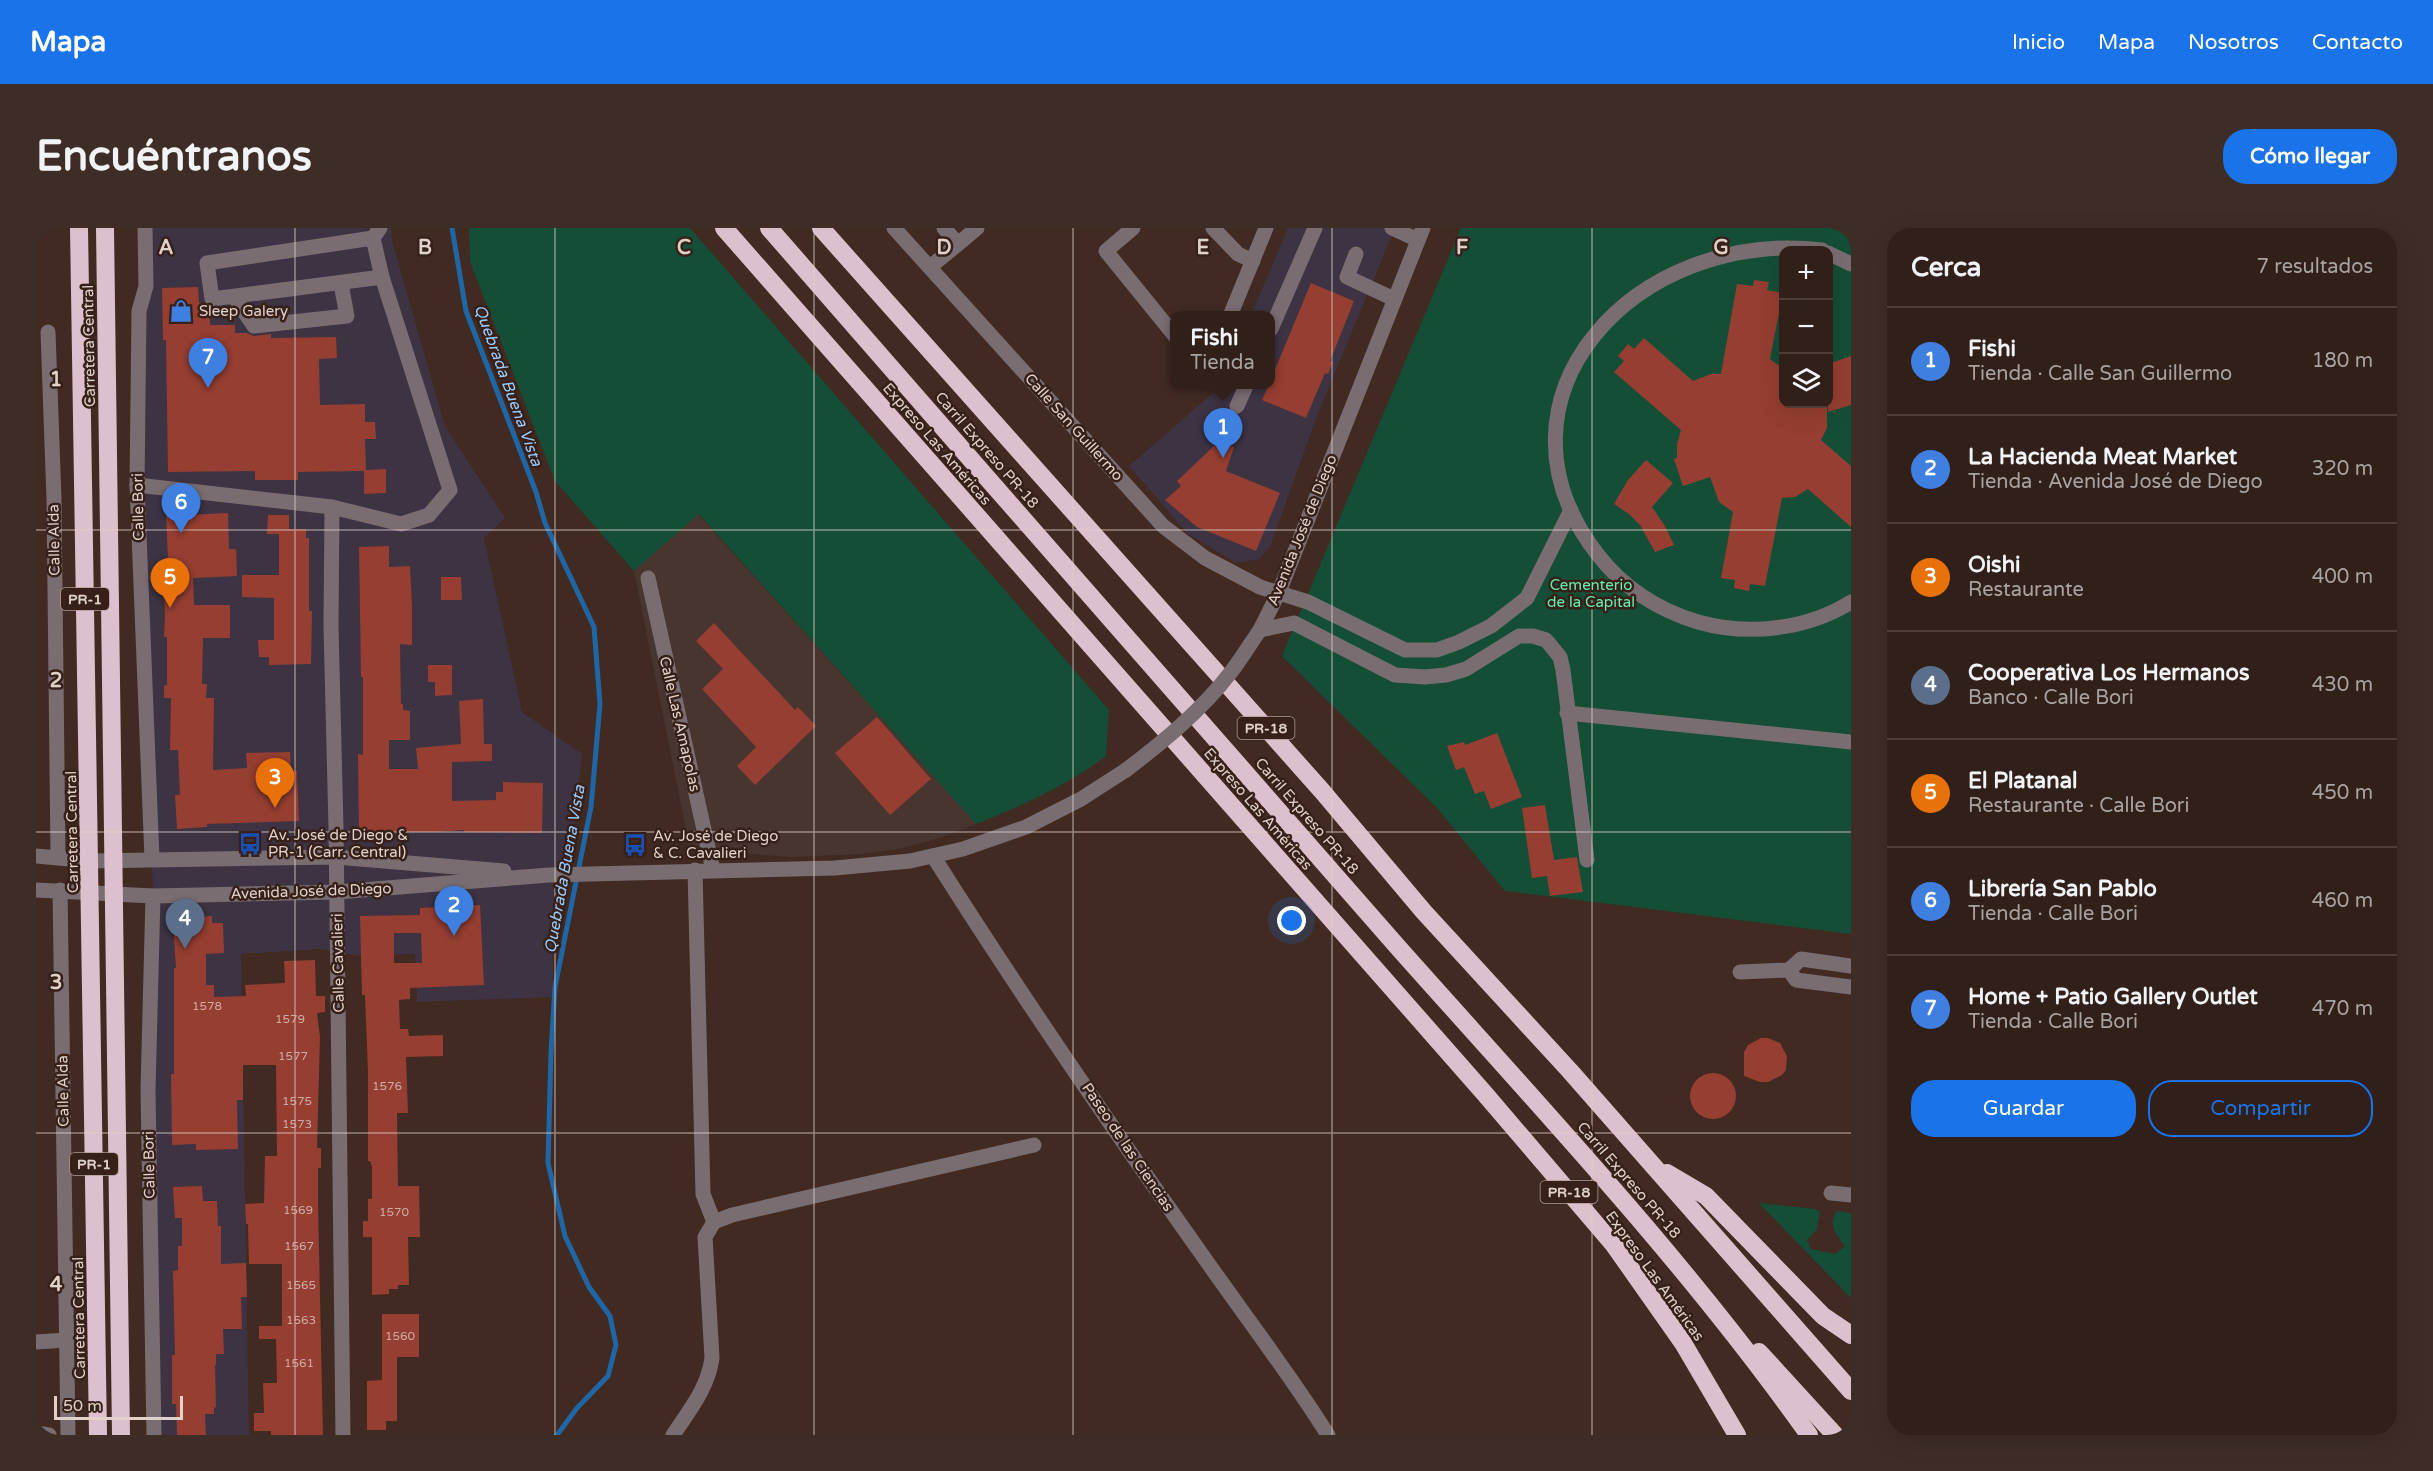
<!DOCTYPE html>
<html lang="es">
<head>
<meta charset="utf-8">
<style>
  body { margin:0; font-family:"Varela Round",sans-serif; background:#3d2d26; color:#f1f3f6 }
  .controls { position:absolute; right:18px; top:18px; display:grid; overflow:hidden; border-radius:12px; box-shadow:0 6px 24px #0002 }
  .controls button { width:54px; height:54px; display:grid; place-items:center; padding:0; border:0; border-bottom:2px solid #4c3e38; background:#312019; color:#f1f3f6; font:30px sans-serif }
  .scale { position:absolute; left:18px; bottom:15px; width:129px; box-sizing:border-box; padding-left:6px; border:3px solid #e0d1cb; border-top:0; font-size:16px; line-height:21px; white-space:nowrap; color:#e0d1cb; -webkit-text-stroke:4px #362018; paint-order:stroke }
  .you { position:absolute; left:1256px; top:693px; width:21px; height:21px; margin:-15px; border:4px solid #fff; border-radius:50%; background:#1a73e8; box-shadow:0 0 0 9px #1a73e833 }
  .badge { display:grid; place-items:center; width:39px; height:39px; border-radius:50%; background:#1a73e8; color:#fff; font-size:20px; font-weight:700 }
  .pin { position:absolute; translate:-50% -50px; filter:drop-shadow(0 2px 3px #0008) }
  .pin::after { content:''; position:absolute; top:32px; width:21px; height:18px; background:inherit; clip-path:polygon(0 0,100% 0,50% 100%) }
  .popup { position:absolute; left:1134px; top:83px; width:105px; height:78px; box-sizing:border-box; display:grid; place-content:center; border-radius:12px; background:#312019; filter:drop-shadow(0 2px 4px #0005); font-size:20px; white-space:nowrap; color:#a8a3a2 }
  .popup b { font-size:22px; color:#f1f3f6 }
  .popup::after { content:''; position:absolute; left:50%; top:100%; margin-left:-12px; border:12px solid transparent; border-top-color:#312019 }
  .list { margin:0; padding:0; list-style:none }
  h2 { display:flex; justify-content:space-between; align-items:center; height:78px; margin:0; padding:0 24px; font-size:26px }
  h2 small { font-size:20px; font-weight:400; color:#a8a3a2 }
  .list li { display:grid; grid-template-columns:39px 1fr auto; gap:18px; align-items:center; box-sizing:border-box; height:108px; padding:0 24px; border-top:2px solid #4c3e38 }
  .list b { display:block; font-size:22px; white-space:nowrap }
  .list p { margin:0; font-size:20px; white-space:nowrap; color:#a8a3a2 }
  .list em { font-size:20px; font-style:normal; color:#a8a3a2 }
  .actions { display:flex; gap:12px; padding:18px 24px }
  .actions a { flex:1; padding:14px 0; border:2px solid #1a73e8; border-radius:24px; text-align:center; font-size:21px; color:#1a73e8 }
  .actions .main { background:#1a73e8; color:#fff }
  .icon { flex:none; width:33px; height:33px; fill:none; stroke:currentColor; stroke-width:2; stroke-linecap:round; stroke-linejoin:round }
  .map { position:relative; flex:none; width:1815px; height:1207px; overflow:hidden; border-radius:24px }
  header { display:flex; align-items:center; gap:36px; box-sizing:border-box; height:84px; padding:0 30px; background:#1a73e8; color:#fff }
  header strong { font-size:28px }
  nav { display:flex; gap:33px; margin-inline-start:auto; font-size:21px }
  .intro { display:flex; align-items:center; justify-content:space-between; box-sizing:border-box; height:144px; padding:0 36px }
  h1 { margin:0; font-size:42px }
  .button { padding:15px 27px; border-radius:24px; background:#1a73e8; color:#fff; font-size:21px; font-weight:700 }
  main { display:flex; gap:36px; padding:0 36px }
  aside { flex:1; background:#312019; border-radius:24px; box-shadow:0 6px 24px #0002 }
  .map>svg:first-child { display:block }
</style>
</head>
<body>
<header>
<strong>Mapa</strong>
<nav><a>Inicio</a><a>Mapa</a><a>Nosotros</a><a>Contacto</a></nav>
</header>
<div class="intro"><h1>Encuéntranos</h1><a class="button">Cómo llegar</a></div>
<main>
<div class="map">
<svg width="1815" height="1207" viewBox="0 0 1815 1207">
  <rect width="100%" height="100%" fill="#412a21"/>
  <g fill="#3d3343">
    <path d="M109,0h246l1,13 53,185 60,92 -21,20 38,174 60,42 -9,88 -22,79 3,76 -137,5 -2,-48 -55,2 -39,-7 -80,5 8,481h-95l-1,-539 -16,-411z"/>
    <path d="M1252,0h107l-78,188 -47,131 -11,12 -23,4 -49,-30 -58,-67 93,-81 49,-1v-68l-20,-1z"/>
  </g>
  <path fill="#493530" d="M662,286l278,310 -33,13 -40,11 -42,6 -70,3 -101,-8 -56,-278z"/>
  <g fill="#154e36" fill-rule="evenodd">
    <path d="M433,0h221l419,482 -3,46c-40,30 -84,50 -130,68l-277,-310 -65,57 -79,-90 -85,-219z"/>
    <path d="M1425,0h390v706l-346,-43 -67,-82 -156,-153zM1748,22h44v154h-44z"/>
    <path d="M1723,975l57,6 4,3 -3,17 -10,11 4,9 24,5 10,-8c-8,-11 -18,-21 -8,-35l14,2v85z"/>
  </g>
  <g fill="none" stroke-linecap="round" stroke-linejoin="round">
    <path stroke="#2066a4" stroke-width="5" d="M416,0l14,83 70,181 9,31 49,104 6,77 -9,103 -36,180 -4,65 -3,111 17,73 24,51 21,29 6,29 -8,31 -31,32 -20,27"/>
  </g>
  <g fill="#953e31" fill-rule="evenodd">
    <path d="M1718,52l15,2 -2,8 16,3 -13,66 14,10v35h43v24l-6,12 30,26v61l-43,-38 -13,8 -13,1 -17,88 -15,-2 -1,7 -15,-3 1,-8 -14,-2 12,-66 -14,-10 -9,-25 -27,9 -9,-27 3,-1v-14l4,-14 -67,-58 10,-11 -6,-5 10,-12 6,5 10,-11 49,43 18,-7h10l16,-90 16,2z"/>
    <path d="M1275,55l43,18 -24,60 3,1 -5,12 -3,-1 -19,45 -44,-18 7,-16h2v-5z"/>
    <path d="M162,59l1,16h4l7,5v17h25v8h12l7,3 17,-2v4l65,-1 1,21 -18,1 1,46 45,-1v18h10l1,17h-11l1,31 20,-1v24l-22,1v-23l-66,1v8h-43v-9l-87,1 -2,-132h-3l-1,-52z"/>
    <path d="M1815,128v49l-23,7v-48z"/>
    <path d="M1182,214l16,5 -8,24 54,22 -24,58 -59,-24 -32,-27 16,-14 -4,-5z"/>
    <path d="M1610,232l27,23 -21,24 13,19 9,19 -19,7 -15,-27 -11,-11 -15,-10 14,-24z"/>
    <path d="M192,285l1,36h7l1,27 -44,2 1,27h36v33h-27l-1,46h5l-1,14h8l-1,72 34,-2 -1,-15 44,-1 1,19h6l2,50 -92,3v3l-30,2 -2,-34h5l-2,-45h-8l1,-52h-7v-12l3,-1v-48h-3l1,-21 -2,-54 5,-4 -2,-42z"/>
    <path d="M232,287h21v14h17v9h3v73h3l-1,53 -42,1v-8h-10l-1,-17h16v-42l-32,-1v-22h37v-41h-12z"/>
    <path d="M353,318v21l21,-1 2,40v39l-12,-1 1,60h2v6l7,1v29h-21v29h29l-2,-21 45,-4 -2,-43 24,-2 1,45h8v17l-40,1v39l44,-1v-8h7v-10l40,1 -1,50 -78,-1v-2l-26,2h-79l-1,-78 5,1v-78h-2l-2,-130z"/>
    <path d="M405,349h20l1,23h-21z"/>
    <path d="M678,395l81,87 3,-3 18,19 -61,59 -18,-19 19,-19 -54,-58 21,-20 -27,-28z"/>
    <path d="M392,437h24v30l-17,1v-14h-7z"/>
    <path d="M841,489l54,62 -41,36 -55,-62z"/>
    <path d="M1461,505l25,64 -31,12 -7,-18 -9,3 -11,-27 -8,3 -9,-24 17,-4 1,3z"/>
    <path d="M1509,577l9,55 23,-3 6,35 -33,4 -3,-20 -15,2 -10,-70z"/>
    <path d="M444,677l4,80 -74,3v11l-11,1 1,29h8l1,7 34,-1v21l-37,1 2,56h-11l1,73h21l1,51h-12l1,48h-11v4h-9v5l-17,1v-58h-9v-16h5v-22h4v-32l-2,-6h-2v-89l-3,-77h-3l-2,-79 60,-1v-7zM358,705h27l1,30h-28z"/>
    <path d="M156,684l1,5 19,-1v7h11l1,30 -18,1v31h8v12l32,-1 -1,-11 40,-2 -1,-22 31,-1 1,36h9v16l-8,1 3,24 -3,111h4v20h-3v36l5,231h-52v-4h-17v-18h10l-1,-30h14l-1,-44h-17v-13h23v-62h-33l-1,-40h-2l-1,-20 19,-1 1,-47h12l-1,-91h-33v35h-6l1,49 -42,1v-6l-24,1 -1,-71h3v-106h2l-3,-46 6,-1 -1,-8z"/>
    <path d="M1725,810h7l12,5 7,13 -1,14 -4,5 -14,7h-8l-16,-6v-24l4,-7z"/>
    <circle cx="1677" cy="868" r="23"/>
    <path d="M166,958l1,15h14l1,25h3v38l25,-1 1,34h-6l1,32h-19l1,25h-8v11h-1l1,43 -2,-1v7h-9l1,21h-29l-1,-31h-4v-49h3l-2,-84 5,-1v-24h4v-28h-7l-2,-31z"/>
    <path d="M346,1086h37v43h-22v64h-11v9h-19v-49l15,-1z"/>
  </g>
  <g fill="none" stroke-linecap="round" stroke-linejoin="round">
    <g stroke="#796d72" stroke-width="15">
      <path d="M109,0l1,58 -7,25 -2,174 15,374"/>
      <path d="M858,0l269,298 42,32 55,29 48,15 97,48h32l22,-8 32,-16 36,-28 44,-88"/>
      <path d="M908,0l14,16 19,-16"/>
      <path d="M1097,0l-27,23 69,85"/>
      <path d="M1177,0l25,26 15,7"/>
      <path d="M1356,0l26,12"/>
      <path d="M337,10l-166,25 5,36 170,-22 -9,-39 7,-10"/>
      <path d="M1786,22c-186,-22 -346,148 -224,305 25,32 60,55 100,67 50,14 108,8 153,-20"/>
      <path d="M1792,25l23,11"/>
      <path d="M1320,26l-9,23 47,22"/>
      <path d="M894,39l28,-23"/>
      <path d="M198,69l20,29 93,-10 -6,-32"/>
      <path d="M1194,88l36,-88"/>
      <path d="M1235,101l44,-101"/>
      <path d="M12,104l6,167 4,357"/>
      <path d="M1201,178l10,-22"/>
      <path d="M101,257l195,22 -1,119 5,202 7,607"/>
      <path d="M296,279l69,17 28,-9 21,-25 -68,-213"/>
      <path d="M612,350l65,292"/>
      <path d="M1224,402l34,-7 101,52 30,2 21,-2 20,-6 53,-33h14l13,4 14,17 3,13 24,190"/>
      <path d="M1224,402l19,-38 144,-364"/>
      <path d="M1531,485l284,29"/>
      <path d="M0,628l54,5 246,-4 168,14"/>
      <path d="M897,628c86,136 177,269 270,400 42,60 86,117 125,179"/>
      <path d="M659,642l8,324 11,28"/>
      <path d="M0,662l117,6 184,-4 212,-17 286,-7 75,-7 53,-12 63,-22 55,-28 45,-29"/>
      <path d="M24,662l8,545"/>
      <path d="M117,668l-5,194 6,345"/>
      <path d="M1753,742l7,10 55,7"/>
      <path d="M1704,744l49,-2 12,-11 50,7"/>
      <path d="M1795,965l20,2"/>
      <path d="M0,1114l30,-2"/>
      <path d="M0,1205l13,2"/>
      <path d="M637,1207c16,-24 35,-47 39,-77l-7,-121 9,-15 18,-7 302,-70"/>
    </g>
    <g stroke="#ddc0cd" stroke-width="18">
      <path d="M43,0l19,1207"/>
      <path d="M69,0l16,1207"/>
      <path d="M688,0l761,866 129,151 69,98 54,92"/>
      <path d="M733,0c209,239 417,479 627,717 142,160 289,315 413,490"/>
      <path d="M785,0l501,563 102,121 146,159 281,320"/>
      <path d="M1631,945l39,23 117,120 28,19"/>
      <path d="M1723,1124l76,83"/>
    </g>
    <path stroke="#796d72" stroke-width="15" d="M1090,542c37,-28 76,-60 105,-98 10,-13 19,-28 29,-42"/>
  </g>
  <path fill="none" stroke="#e0d1cb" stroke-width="1.5" stroke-opacity="0.55" d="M259,0v1207M519,0v1207M778,0v1207M1037,0v1207M1296,0v1207M1556,0v1207M0,302h1815M0,604h1815M0,905h1815"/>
  <defs>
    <g id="shop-bare" transform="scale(1.8)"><path d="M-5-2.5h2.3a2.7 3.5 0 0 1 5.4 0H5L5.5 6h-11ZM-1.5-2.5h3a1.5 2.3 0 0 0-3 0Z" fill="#3f7fe0" stroke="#362018" stroke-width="2.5" paint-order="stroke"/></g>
    <g id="bus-bare" transform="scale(1.8)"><path d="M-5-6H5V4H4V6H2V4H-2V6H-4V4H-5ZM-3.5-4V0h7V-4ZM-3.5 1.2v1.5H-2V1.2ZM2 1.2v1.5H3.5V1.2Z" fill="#1a4fb4" stroke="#362018" stroke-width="2.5" paint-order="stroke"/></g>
  </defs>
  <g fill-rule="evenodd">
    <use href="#shop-bare" x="145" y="83"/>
    <use href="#bus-bare" x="214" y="616"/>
    <use href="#bus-bare" x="599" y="617"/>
  </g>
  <g text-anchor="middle" stroke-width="5" stroke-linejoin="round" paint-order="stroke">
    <g font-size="12" fill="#cdaca4">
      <text x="171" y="782">1578</text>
      <text x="254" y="795">1579</text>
      <text x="257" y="832">1577</text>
      <text x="351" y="862">1576</text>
      <text x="261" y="877">1575</text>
      <text x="261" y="900">1573</text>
      <text x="262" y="986">1569</text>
      <text x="358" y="988">1570</text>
      <text x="263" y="1022">1567</text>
      <text x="265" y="1061">1565</text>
      <text x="265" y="1096">1563</text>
      <text x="364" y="1112">1560</text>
      <text x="263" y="1139">1561</text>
    </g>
    <g fill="#362018" stroke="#ad9c95" stroke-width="1.5">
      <rect x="25" y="360" width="48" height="22" rx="4.5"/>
      <rect x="1201.5" y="489" width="57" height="22" rx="4.5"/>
      <rect x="34" y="925" width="48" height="22" rx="4.5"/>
      <rect x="1504.5" y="953" width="57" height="22" rx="4.5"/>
    </g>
    <g font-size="14" font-weight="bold" fill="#e0d1cb">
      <text x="49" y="376">PR-1</text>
      <text x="1230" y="505">PR-18</text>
      <text x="58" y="941">PR-1</text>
      <text x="1533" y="969">PR-18</text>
    </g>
    <g font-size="15" fill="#e0d1cb" stroke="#362018" text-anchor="start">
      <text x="163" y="88">Sleep Galery</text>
      <text x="232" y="612">Av. José de Diego &amp;<tspan x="232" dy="17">PR-1 (Carr. Central)</tspan></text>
      <text x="617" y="613">Av. José de Diego<tspan x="617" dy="17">&amp; C. Cavalieri</tspan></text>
    </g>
    <g font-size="15" fill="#e0d1cb" stroke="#362018">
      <text transform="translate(53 118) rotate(-91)" y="5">Carretera Central</text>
      <text transform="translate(1038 199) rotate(48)" y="5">Calle San Guillermo</text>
      <text transform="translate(901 216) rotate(49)" y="5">Expreso Las Américas</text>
      <text transform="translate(951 222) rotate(49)" y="5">Carril Expreso PR-18</text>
      <text transform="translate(102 279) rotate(-91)" y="5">Calle Bori</text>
      <text transform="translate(1266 302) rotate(-68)" y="5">Avenida José de Diego</text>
      <text transform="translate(18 312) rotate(-91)" y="5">Calle Alda</text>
      <text transform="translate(644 496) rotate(77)" y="5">Calle Las Amapolas</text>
      <text transform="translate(1222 581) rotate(49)" y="5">Expreso Las Américas</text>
      <text transform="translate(1271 588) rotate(49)" y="5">Carril Expreso PR-18</text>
      <text transform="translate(36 604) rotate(-91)" y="5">Carretera Central</text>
      <text transform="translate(275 663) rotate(-2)" y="5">Avenida José de Diego</text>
      <text transform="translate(302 735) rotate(-91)" y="5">Calle Cavalieri</text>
      <text transform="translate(27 863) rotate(-91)" y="5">Calle Alda</text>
      <text transform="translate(1092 919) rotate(56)" y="5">Paseo de las Ciencias</text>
      <text transform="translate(113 937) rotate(-91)" y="5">Calle Bori</text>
      <text transform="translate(1593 952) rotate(49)" y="5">Carril Expreso PR-18</text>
      <text transform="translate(1619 1048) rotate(54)" y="5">Expreso Las Américas</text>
      <text transform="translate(43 1090) rotate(-91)" y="5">Carretera Central</text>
    </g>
    <g font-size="15" fill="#64eeb0" stroke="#362018">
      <text x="1555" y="362">Cementerio<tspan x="1555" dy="17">de la Capital</tspan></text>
    </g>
    <g font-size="16" font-style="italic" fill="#98cbfe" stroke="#362018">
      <text transform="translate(473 157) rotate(70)" y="6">Quebrada Buena Vista</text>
      <text transform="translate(528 641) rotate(-80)" y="6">Quebrada Buena Vista</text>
    </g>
  </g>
  <g font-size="20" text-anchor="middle" font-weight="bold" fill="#e0d1cb" stroke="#362018" stroke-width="5" stroke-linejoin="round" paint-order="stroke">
    <text x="130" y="26">A</text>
    <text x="389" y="26">B</text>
    <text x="648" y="26">C</text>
    <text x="908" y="26">D</text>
    <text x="1167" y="26">E</text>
    <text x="1426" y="26">F</text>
    <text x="1685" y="26">G</text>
    <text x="20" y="158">1</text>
    <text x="20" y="459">2</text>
    <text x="20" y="761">3</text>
    <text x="20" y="1063">4</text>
  </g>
</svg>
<div class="controls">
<button>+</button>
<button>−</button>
<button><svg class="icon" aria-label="layers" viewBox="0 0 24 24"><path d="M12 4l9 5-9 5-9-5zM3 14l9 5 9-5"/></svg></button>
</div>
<div class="scale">50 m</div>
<div class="you"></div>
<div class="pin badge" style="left:1187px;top:230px;background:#3f7fe0">1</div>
<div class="popup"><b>Fishi</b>Tienda</div>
<div class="pin badge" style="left:418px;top:708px;background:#3f7fe0">2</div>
<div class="pin badge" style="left:239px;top:580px;background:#e8710a">3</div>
<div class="pin badge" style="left:149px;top:721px;background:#5c6f8a">4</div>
<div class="pin badge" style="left:134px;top:380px;background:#e8710a">5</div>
<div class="pin badge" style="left:145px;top:305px;background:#3f7fe0">6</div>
<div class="pin badge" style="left:172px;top:160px;background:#3f7fe0">7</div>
</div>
<aside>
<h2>Cerca<small>7 resultados</small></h2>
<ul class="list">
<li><span class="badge" style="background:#3f7fe0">1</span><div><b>Fishi</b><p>Tienda · Calle San Guillermo</p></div><em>180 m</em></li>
<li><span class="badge" style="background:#3f7fe0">2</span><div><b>La Hacienda Meat Market</b><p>Tienda · Avenida José de Diego</p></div><em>320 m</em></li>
<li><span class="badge" style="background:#e8710a">3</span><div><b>Oishi</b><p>Restaurante</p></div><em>400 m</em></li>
<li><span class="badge" style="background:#5c6f8a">4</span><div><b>Cooperativa Los Hermanos</b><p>Banco · Calle Bori</p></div><em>430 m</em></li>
<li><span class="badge" style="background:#e8710a">5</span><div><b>El Platanal</b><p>Restaurante · Calle Bori</p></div><em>450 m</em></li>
<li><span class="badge" style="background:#3f7fe0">6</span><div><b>Librería San Pablo</b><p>Tienda · Calle Bori</p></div><em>460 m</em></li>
<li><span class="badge" style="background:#3f7fe0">7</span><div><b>Home + Patio Gallery Outlet</b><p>Tienda · Calle Bori</p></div><em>470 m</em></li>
</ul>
<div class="actions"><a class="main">Guardar</a><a>Compartir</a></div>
</aside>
</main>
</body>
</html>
